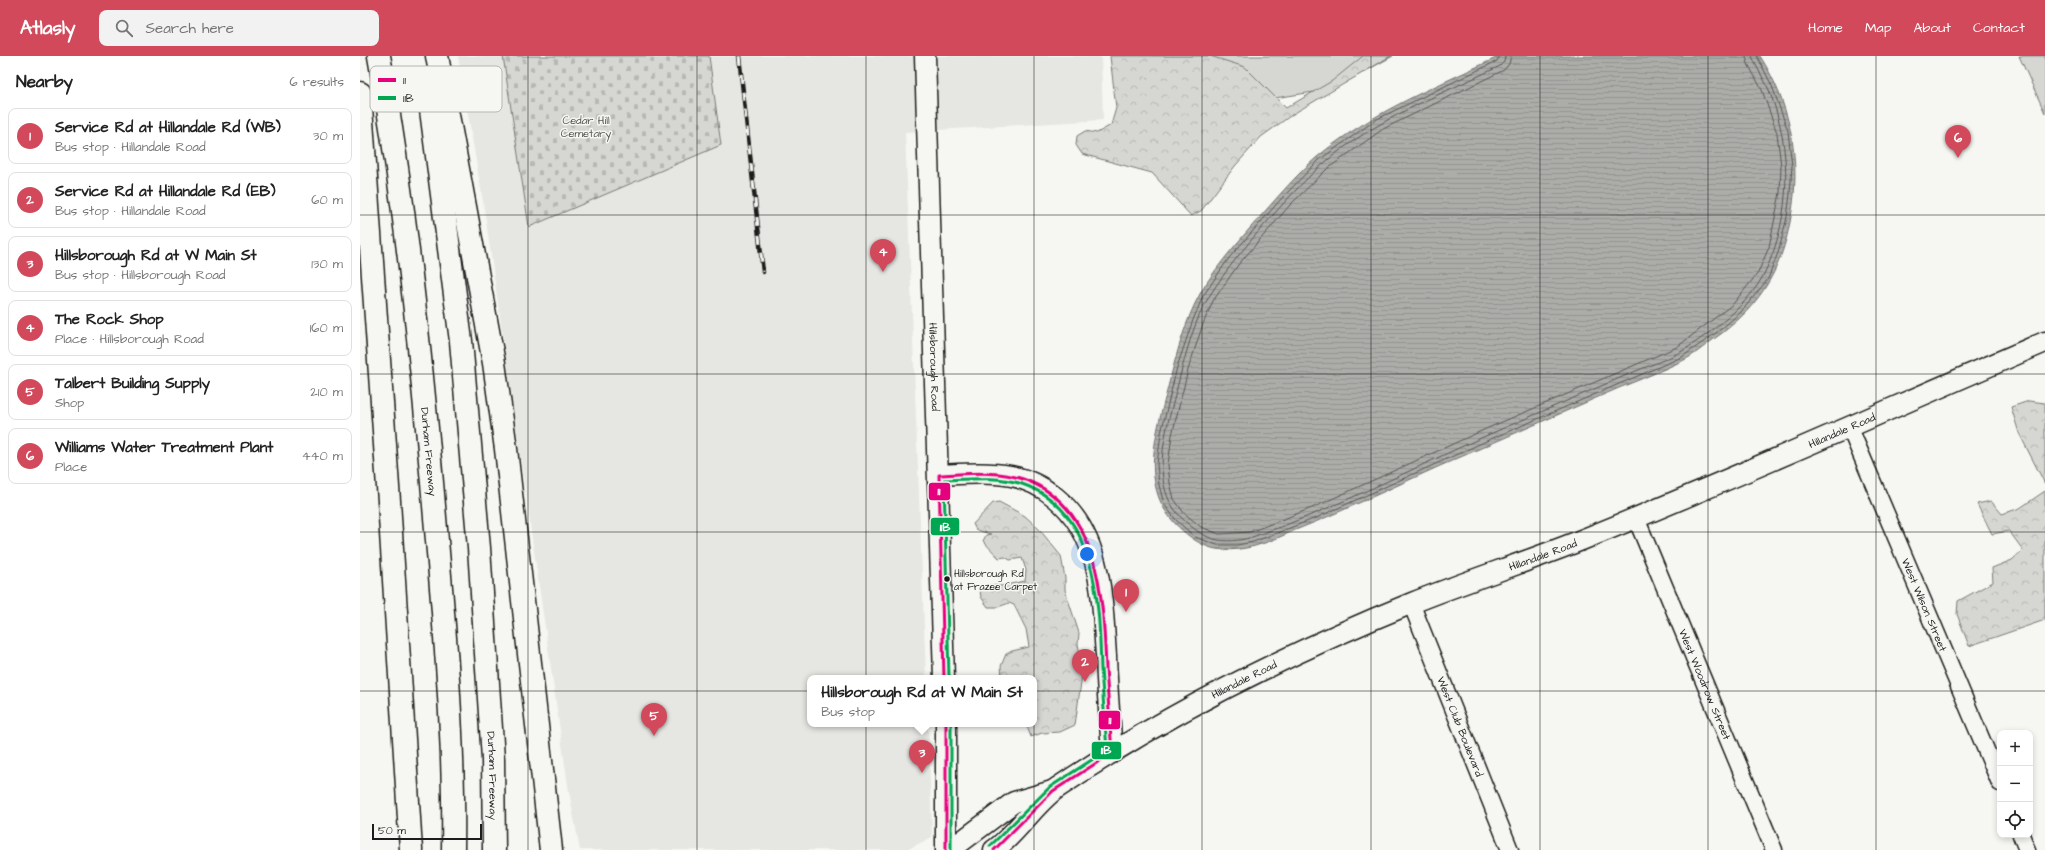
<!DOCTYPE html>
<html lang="en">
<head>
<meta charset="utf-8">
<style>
  body { margin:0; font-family:"Architects Daughter",sans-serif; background:#f2f2f2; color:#222 }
  .controls { position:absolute; right:12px; bottom:12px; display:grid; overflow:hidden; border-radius:8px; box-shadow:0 2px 6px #0003 }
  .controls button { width:36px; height:36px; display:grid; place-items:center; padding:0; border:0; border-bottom:1px solid #e0e0e0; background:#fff; color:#222; font:20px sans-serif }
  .scale { position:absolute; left:12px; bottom:10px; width:110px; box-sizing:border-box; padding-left:4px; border:2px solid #1c1c1c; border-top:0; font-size:11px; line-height:14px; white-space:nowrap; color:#1c1c1c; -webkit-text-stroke:3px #f6f6f2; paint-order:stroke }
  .you { position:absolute; left:727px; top:498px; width:14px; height:14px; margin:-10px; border:3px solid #fff; border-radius:50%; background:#1a73e8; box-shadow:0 0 0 6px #1a73e833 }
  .badge { display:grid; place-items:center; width:26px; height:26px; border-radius:50%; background:#d1495b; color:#fff; font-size:13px; font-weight:700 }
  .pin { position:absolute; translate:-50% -33px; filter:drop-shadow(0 1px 2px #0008) }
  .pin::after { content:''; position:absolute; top:21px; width:14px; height:12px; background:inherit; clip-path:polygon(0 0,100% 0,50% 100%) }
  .popup { position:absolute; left:447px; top:619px; width:230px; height:52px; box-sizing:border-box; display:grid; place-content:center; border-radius:8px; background:#fff; filter:drop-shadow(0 1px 3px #0005); font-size:13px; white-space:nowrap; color:#767676 }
  .popup b { font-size:15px; color:#222 }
  .popup::after { content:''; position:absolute; left:50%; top:100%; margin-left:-8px; border:8px solid transparent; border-top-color:#fff }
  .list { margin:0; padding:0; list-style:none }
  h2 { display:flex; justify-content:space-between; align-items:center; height:52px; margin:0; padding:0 16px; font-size:17px }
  h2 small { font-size:13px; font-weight:400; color:#767676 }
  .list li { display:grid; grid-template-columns:26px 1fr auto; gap:12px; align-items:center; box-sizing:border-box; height:56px; margin:0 8px 8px; padding:0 8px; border:1px solid #e0e0e0; border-radius:8px }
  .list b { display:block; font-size:15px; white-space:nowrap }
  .list p { margin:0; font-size:13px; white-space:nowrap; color:#767676 }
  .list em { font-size:13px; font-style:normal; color:#767676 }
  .icon { flex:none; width:22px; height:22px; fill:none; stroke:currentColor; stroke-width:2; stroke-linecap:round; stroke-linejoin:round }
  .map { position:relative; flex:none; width:1685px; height:794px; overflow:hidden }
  header { display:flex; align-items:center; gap:24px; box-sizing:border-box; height:56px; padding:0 20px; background:#d1495b; color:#fff }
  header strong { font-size:19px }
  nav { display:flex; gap:22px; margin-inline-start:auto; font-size:14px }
  .search { width:280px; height:36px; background:#f2f2f2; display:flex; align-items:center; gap:10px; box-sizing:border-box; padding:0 14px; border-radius:8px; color:#767676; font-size:15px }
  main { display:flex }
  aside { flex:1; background:#fff }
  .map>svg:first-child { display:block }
</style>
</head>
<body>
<header>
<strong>Atlasly</strong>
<div class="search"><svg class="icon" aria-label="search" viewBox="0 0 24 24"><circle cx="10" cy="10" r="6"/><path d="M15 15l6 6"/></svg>Search here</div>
<nav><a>Home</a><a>Map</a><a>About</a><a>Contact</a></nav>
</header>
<main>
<aside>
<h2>Nearby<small>6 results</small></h2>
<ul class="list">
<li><span class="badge">1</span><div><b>Service Rd at Hillandale Rd (WB)</b><p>Bus stop · Hillandale Road</p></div><em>30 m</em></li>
<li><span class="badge">2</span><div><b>Service Rd at Hillandale Rd (EB)</b><p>Bus stop · Hillandale Road</p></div><em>60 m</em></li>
<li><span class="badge">3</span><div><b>Hillsborough Rd at W Main St</b><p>Bus stop · Hillsborough Road</p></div><em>130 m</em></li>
<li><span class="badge">4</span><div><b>The Rock Shop</b><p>Place · Hillsborough Road</p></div><em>160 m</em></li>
<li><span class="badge">5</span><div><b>Talbert Building Supply</b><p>Shop</p></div><em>210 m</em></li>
<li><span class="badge">6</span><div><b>Williams Water Treatment Plant</b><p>Place</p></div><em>440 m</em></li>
</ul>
</aside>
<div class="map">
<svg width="1685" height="794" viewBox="0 0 1685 794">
  <defs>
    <pattern id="forest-crowns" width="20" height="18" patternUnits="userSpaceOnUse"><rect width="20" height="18" fill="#d6d6d2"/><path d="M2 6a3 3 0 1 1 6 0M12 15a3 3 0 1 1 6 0" fill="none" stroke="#b7b7b4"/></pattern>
    <pattern id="cemetery-stones" width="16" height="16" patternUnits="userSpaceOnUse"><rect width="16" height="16" fill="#d6d6d2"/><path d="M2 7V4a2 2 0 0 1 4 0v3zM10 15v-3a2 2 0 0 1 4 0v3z" fill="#b7b7b4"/></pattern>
    <pattern id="water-rules" width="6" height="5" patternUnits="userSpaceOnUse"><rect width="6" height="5" fill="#acaca9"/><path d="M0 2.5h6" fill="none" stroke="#939391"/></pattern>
  </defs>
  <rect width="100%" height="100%" fill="#f6f6f2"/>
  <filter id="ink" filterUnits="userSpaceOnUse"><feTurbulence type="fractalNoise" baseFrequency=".025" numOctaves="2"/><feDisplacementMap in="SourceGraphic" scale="8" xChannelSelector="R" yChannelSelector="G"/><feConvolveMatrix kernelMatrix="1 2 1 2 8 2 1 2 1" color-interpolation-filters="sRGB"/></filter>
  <g filter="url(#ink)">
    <path fill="#e6e6e2" d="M98,0h643l2,64 -198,12 21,546h-116v46h118l4,113 -26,13h-326l-11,-58 -85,-585z"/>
    <g fill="#d6d6d2" stroke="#797977">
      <path d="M793,0h240l-60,33 -78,12z"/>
      <path d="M1659,0h26v57z"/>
    </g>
    <g fill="url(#forest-crowns)" stroke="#797977">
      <path d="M750,0h100l35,11 41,41 46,-27 31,-25h28l-98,58 -32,23 -26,29 -34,45 -10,5 -39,-43 -70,-19 -6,-9 1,-9 8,-5 12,2 14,-8 5,-17z"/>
      <path d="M1669,345l16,2v81l-26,-51 -8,-26z"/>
      <path d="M1685,435v129l-76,26 -12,-32 1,-13 35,-19 -1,-14 20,-8 11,-10 -14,-19 -17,3 -15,-30 14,-3 11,13 18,-6z"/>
      <path d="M639,446l26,14 14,13 22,27 4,22v12l14,43 -1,11 5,24 -8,57 -15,7 -18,1 -11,4 -5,-13h8v-46h-32l-1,-12 5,-12 6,-3 17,-4 -3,-18 -12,-24 -5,-2 -11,4h-10l-7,-10 -1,-6 10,-6 11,1 24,-5 1,-11 -4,-12 -12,2 -5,-3 -6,1 -16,-17 3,-6 5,-1 -15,-4 -3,-6 20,-21z"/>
    </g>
    <path fill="url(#cemetery-stones)" stroke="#797977" d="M143,0h206l12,89 -192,82z"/>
    <path fill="url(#water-rules)" stroke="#727271" d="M1140,0h260c28,44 40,96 33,148 -8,60 -29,100 -79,135 -11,8 -21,17 -32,22 -28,14 -58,24 -86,37 -52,23 -104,45 -156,68 -47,21 -94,44 -142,63 -14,6 -28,13 -43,17 -11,3 -27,5 -39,3 -12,-2 -24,-10 -33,-18 -46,-39 -28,-94 -15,-144 8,-31 17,-67 33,-95 16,-27 37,-50 57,-73 19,-21 38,-44 59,-62 54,-45 120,-71 183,-101z"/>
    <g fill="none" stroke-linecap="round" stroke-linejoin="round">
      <g stroke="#565654" stroke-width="1">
        <path d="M1140,0l-3,5 -120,58 -58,41 -37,38 -53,60 -26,38 -10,24 -16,47 -16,66 -4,31 2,21 5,19 12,16 19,17 22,8h20l16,-3 63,-24 177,-80 189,-81 38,-27 21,-18 27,-33 11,-29 8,-33 3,-23 2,-28 -4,-35 -16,-45 -15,-30"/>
        <path d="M1145,0l-1,6 -4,4c-61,29 -126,54 -177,98 -21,18 -40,40 -58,60 -20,23 -39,46 -55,71 -17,27 -25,62 -33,93 -11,43 -31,100 9,134 9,8 20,16 32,18 12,2 27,0 37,-4 81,-27 157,-68 235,-102 46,-20 93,-40 139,-60 18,-8 38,-14 55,-24 30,-20 65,-45 81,-78 27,-57 27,-124 4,-182 -5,-12 -13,-22 -17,-34"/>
        <path d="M1151,0l-2,8 -5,6 -121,59 -56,40 -37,36 -52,60 -25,36 -10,23 -15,46 -16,65 -4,30 2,18 4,16 10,14 17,14 18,7 31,-2 62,-24 176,-80 189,-81 56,-43 25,-31 11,-26 11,-54 1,-27 -4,-33 -15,-43 -14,-26 -2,-8"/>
      </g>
      <g stroke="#1c1c1c" stroke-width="19">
        <g id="minor">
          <path id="s1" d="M1489,370l151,357"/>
          <path id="s2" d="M1276,462l138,332"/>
          <path id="s3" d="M1051,547l99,247"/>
          <path d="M1661,779l6,15"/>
        </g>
      </g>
      <g stroke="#1c1c1c" stroke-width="23">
        <g id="major">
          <path id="s4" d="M565,0l19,622"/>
          <path d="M579,419c24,-1 48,-3 72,1 16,3 32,11 44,21 48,39 47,103 51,159 1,33 4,65 6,97"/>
          <path d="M586,794v-126"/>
          <path d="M590,794l64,-48 38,-11"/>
          <path id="s5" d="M634,794c24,-17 39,-45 63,-62 111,-75 232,-135 355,-185 57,-23 115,-41 172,-64 155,-62 307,-131 461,-197"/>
        </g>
      </g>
      <g stroke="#1c1c1c" stroke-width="25">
        <g id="highway">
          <path id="s6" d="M19,0c26,145 41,291 54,438 10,118 22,237 20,356"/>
          <path d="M77,0l57,307 12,86 45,401"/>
          <path id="s7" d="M68,31l33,254 18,207 14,211 1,91"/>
          <path d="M0,37l29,408 22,349"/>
        </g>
      </g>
      <use href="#minor" stroke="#f6f6f2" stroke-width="16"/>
      <use href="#major" stroke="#f6f6f2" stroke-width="20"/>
      <use href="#highway" stroke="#f6f6f2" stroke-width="22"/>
      <g stroke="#1c1c1c" stroke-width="4.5">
        <path id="rail" d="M379,0l24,216"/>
      </g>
      <use href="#rail" stroke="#f6f6f2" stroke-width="3" stroke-dasharray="9" stroke-linecap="butt"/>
      <g stroke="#f6f6f2" stroke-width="6">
        <g id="bus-1">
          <path d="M584,622l-5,-203c28,-1 58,-5 84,4 78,27 80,121 83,189 2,29 4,57 6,85l-59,38 -59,59"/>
          <path d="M586,668v126"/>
        </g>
      </g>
      <g stroke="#f6f6f2" stroke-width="6">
        <g id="bus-2">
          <path d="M589,622l-5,-198c26,-1 54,-4 78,4 76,26 77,119 79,185 2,27 4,54 6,81l-57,37 -60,59"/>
          <path d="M591,668v126"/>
        </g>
      </g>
      <use href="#bus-1" stroke="#e5007d" stroke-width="3"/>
      <use href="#bus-2" stroke="#00a651" stroke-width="3"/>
    </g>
  </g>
  <path fill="none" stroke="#1c1c1c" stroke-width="1" stroke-opacity="0.55" d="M168,0v794M337,0v794M506,0v794M674,0v794M842,0v794M1011,0v794M1180,0v794M1348,0v794M1516,0v794M0,159h1685M0,318h1685M0,476h1685M0,635h1685"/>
  <circle fill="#1c1c1c" stroke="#f6f6f2" stroke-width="1.5" cx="587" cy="523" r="3.5"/>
  <g text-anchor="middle" stroke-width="3" stroke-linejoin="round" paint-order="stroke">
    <g font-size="10" fill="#1c1c1c" stroke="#f6f6f2" text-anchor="start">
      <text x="594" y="521">Hillsborough Rd<tspan x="594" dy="13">at Frazee Carpet</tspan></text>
    </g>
    <g font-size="11" fill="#545453" stroke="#f6f6f2">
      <text x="226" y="68">Cedar Hill<tspan x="226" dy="13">Cemetary</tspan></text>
    </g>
    <g font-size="11" fill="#1c1c1c" stroke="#f6f6f2">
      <text dy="4" stroke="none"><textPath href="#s4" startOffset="311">Hillsborough Road</textPath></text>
      <text dy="4" stroke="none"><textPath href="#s5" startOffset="953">Hillandale Road</textPath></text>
      <text dy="4" stroke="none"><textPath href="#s6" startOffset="399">Durham Freeway</textPath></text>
      <text dy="4" stroke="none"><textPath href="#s5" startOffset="629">Hillandale Road</textPath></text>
      <text dy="4" stroke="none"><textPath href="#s1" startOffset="194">West Wilson Street</textPath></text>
      <text dy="4" stroke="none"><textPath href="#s5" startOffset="305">Hillandale Road</textPath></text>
      <text dy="4" stroke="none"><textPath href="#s2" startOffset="180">West Woodrow Street</textPath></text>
      <text dy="4" stroke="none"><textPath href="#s3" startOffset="133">West Club Boulevard</textPath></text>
      <text dy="4" stroke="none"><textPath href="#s7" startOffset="692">Durham Freeway</textPath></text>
    </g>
  </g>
  <rect x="10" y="10" width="132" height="46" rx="6" fill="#f6f6f2" stroke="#b5b5b2" stroke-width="1"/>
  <rect x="18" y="22" width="18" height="4" fill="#e5007d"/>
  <rect x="18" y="40" width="18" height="4" fill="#00a651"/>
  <g font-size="11" fill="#1c1c1c">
    <text x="43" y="28">11</text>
    <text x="43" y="46">11B</text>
  </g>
  <g stroke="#f6f6f2" stroke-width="1.5">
    <rect x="568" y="426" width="23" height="19" rx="4" fill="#e5007d"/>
    <rect x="570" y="461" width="30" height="19" rx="4" fill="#00a651"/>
    <rect x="738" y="654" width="23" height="20" rx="4" fill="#e5007d"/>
    <rect x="731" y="685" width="31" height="19" rx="4" fill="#00a651"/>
  </g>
  <g font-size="11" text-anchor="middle" font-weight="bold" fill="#fff">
    <text x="579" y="439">11</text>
    <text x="585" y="475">11B</text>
    <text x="750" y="668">11</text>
    <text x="746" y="698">11B</text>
  </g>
</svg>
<div class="controls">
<button>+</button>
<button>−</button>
<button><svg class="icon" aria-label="locate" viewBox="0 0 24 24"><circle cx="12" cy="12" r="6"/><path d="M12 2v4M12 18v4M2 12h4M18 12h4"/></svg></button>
</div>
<div class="scale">50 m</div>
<div class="you"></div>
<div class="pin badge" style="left:766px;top:556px">1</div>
<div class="pin badge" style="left:725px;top:626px">2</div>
<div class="pin badge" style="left:562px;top:717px">3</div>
<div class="popup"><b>Hillsborough Rd at W Main St</b>Bus stop</div>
<div class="pin badge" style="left:523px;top:216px">4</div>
<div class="pin badge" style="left:294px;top:680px">5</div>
<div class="pin badge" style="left:1598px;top:102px">6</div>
</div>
</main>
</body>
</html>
